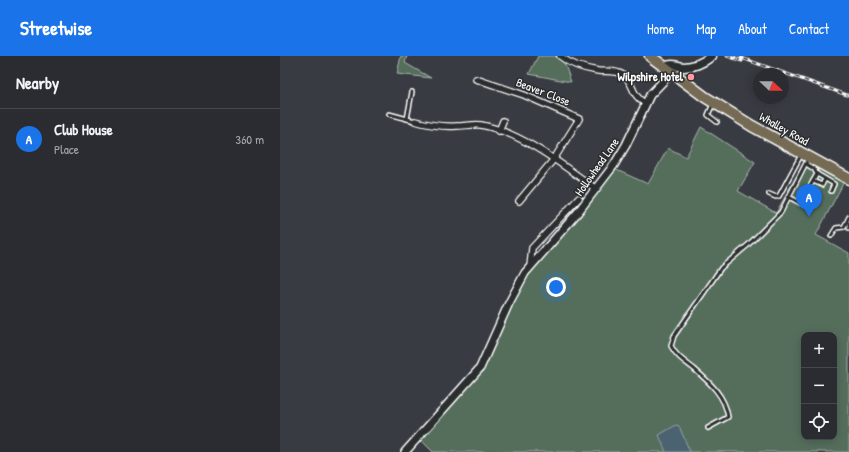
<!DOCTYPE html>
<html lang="en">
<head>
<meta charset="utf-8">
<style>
  body { margin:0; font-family:"Patrick Hand",sans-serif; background:#33343a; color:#f1f3f6 }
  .controls { position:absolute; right:12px; bottom:12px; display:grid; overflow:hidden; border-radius:8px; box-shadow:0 2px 10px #0003 }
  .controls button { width:36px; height:36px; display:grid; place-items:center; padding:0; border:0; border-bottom:1px solid #47484d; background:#2b2c32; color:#f1f3f6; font:20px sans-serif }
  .compass { position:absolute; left:473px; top:12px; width:36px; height:36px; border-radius:50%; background:#2b2c32; box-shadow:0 2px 10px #0003; rotate:112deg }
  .you { position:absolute; left:276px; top:231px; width:14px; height:14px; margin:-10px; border:3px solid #fff; border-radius:50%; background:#1a73e8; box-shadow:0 0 0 6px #1a73e833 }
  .badge { display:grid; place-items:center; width:26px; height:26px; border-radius:50%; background:#1a73e8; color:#fff; font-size:13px; font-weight:700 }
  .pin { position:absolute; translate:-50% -33px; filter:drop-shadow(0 1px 2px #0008) }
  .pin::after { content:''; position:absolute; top:21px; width:14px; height:12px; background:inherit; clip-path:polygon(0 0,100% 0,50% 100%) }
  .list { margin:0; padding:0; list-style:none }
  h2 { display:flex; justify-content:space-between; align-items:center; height:52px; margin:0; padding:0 16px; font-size:17px }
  h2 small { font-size:13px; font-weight:400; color:#a6a7ac }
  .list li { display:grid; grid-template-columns:26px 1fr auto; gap:12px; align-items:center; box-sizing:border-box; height:60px; padding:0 16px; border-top:1px solid #47484d }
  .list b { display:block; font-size:15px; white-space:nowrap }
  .list p { margin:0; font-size:13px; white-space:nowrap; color:#a6a7ac }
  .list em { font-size:13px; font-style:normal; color:#a6a7ac }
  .icon { flex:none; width:22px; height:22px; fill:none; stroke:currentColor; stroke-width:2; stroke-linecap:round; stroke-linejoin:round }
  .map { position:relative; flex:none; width:569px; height:396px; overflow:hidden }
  header { display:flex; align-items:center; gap:24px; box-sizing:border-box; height:56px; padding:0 20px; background:#1a73e8; color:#fff }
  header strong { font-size:19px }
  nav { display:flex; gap:22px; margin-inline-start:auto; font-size:14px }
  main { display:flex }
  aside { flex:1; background:#2b2c32 }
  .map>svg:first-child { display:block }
</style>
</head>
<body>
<header>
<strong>Streetwise</strong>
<nav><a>Home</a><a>Map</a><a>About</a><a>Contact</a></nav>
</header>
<main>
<aside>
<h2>Nearby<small></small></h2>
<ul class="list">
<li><span class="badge">A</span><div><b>Club House</b><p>Place</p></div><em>360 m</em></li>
</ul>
</aside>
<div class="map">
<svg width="569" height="396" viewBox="0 0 569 396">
  <rect width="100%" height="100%" fill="#393b42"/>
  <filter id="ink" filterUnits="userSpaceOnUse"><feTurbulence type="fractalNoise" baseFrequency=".025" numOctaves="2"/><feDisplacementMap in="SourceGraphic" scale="8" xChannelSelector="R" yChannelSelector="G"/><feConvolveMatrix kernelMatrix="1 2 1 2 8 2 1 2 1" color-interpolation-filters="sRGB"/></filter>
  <g filter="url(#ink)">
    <g fill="#556e5c" stroke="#aab6ae" fill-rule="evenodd">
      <path d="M121,0h6l-2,7 26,15 -34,-4z"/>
      <path d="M258,0h24l9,26 -42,-8z"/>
      <path d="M421,71l54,35 -17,29 38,22 31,-56 39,21 -30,57 33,18v199h-416l-14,-14 61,-70 39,-84 93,-116 36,16 20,-36 18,9zM524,279h30v102h-30z"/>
    </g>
    <path fill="#4c6370" stroke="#94a1a9" d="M396,369l3,1 11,26h-24l-7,-17z"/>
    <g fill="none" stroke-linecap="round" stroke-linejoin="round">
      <g stroke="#fff" stroke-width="6">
        <g id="service">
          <path d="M433,48l-5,11 9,7"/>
          <path d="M109,58l26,7"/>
          <path d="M127,63l5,-27"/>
          <path d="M526,108l8,5 3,5 -9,16 7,5"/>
          <path d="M537,118l17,10 -3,7"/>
          <path d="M533,125l9,4 3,-6"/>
          <path d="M489,138l7,3 3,-1 22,-41"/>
          <path d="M509,141l11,6"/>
          <path d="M569,172v-5"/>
          <path d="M551,180l5,-8 8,-1 5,-10"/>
          <path d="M428,372l20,-11c-3,-22 -20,-36 -35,-49 -9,-7 -17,-12 -22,-22l3,-10 47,-68 27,-23 33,-33 27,-53"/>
        </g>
      </g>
      <g stroke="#fff" stroke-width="8">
        <g id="minor">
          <path d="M280,0c11,9 25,13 38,15 8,1 18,-1 25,4 11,6 7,20 22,28"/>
          <path d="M196,23l48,16 55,24 -25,40 -35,42"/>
          <path d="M135,65c14,4 27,6 42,5 7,0 17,-2 24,-1 40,7 83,41 115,64"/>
          <path d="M219,75l4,-10"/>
          <path d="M250,211l2,-19 47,-50"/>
        </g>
      </g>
      <g stroke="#fff" stroke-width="10">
        <path id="tertiary" d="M125,396l75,-84 29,-65 16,-30 53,-61 36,-47 12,-20 24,-50 21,-22"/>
      </g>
      <g stroke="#fff" stroke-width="11">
        <path id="secondary" d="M384,11c7,-4 13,-1 20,0 10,0 20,-5 28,-11"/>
      </g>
      <g stroke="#fff" stroke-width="13">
        <path id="trunk" d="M370,0l55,41 47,29 97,53"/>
      </g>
      <use href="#service" stroke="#2a2d2e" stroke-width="3"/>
      <use href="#minor" stroke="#2a2d2e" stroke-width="5.5"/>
      <use href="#tertiary" stroke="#2a2d2e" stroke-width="7"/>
      <use href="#secondary" stroke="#2a2d2e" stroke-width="8"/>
      <use href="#trunk" stroke="#756b52" stroke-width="10"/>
      <g stroke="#fff" stroke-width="3">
        <g id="rail">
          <path d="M447,0l15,5"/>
          <path d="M456,0l111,39"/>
        </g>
      </g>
      <use href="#rail" stroke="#2a2d2e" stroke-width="1.5" stroke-dasharray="4.5" stroke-linecap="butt"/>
    </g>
  </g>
  <circle fill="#ff9aa2" stroke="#2a2d2e" stroke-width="1.5" cx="411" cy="21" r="4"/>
  <g text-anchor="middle" stroke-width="3" stroke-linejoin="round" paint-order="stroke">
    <g font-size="12" font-weight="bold" fill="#fff" stroke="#2a2d2e" text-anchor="end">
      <text x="403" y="25">Wilpshire Hotel</text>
    </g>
    <g font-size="12" fill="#fff" stroke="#2a2d2e">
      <text transform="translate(263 36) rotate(21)" y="4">Beaver Close</text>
      <text transform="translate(504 73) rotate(29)" y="4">Whalley Road</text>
      <text transform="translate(317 111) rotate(-55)" y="4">Hollowhead Lane</text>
    </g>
  </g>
</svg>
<div class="controls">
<button>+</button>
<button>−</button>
<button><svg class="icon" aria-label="locate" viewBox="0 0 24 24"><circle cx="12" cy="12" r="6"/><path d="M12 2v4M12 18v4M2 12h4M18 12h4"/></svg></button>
</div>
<svg class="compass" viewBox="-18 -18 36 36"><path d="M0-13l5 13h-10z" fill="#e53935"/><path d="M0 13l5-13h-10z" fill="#a6a7ac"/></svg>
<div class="you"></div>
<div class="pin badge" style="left:529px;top:161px">A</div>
</div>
</main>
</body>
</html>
